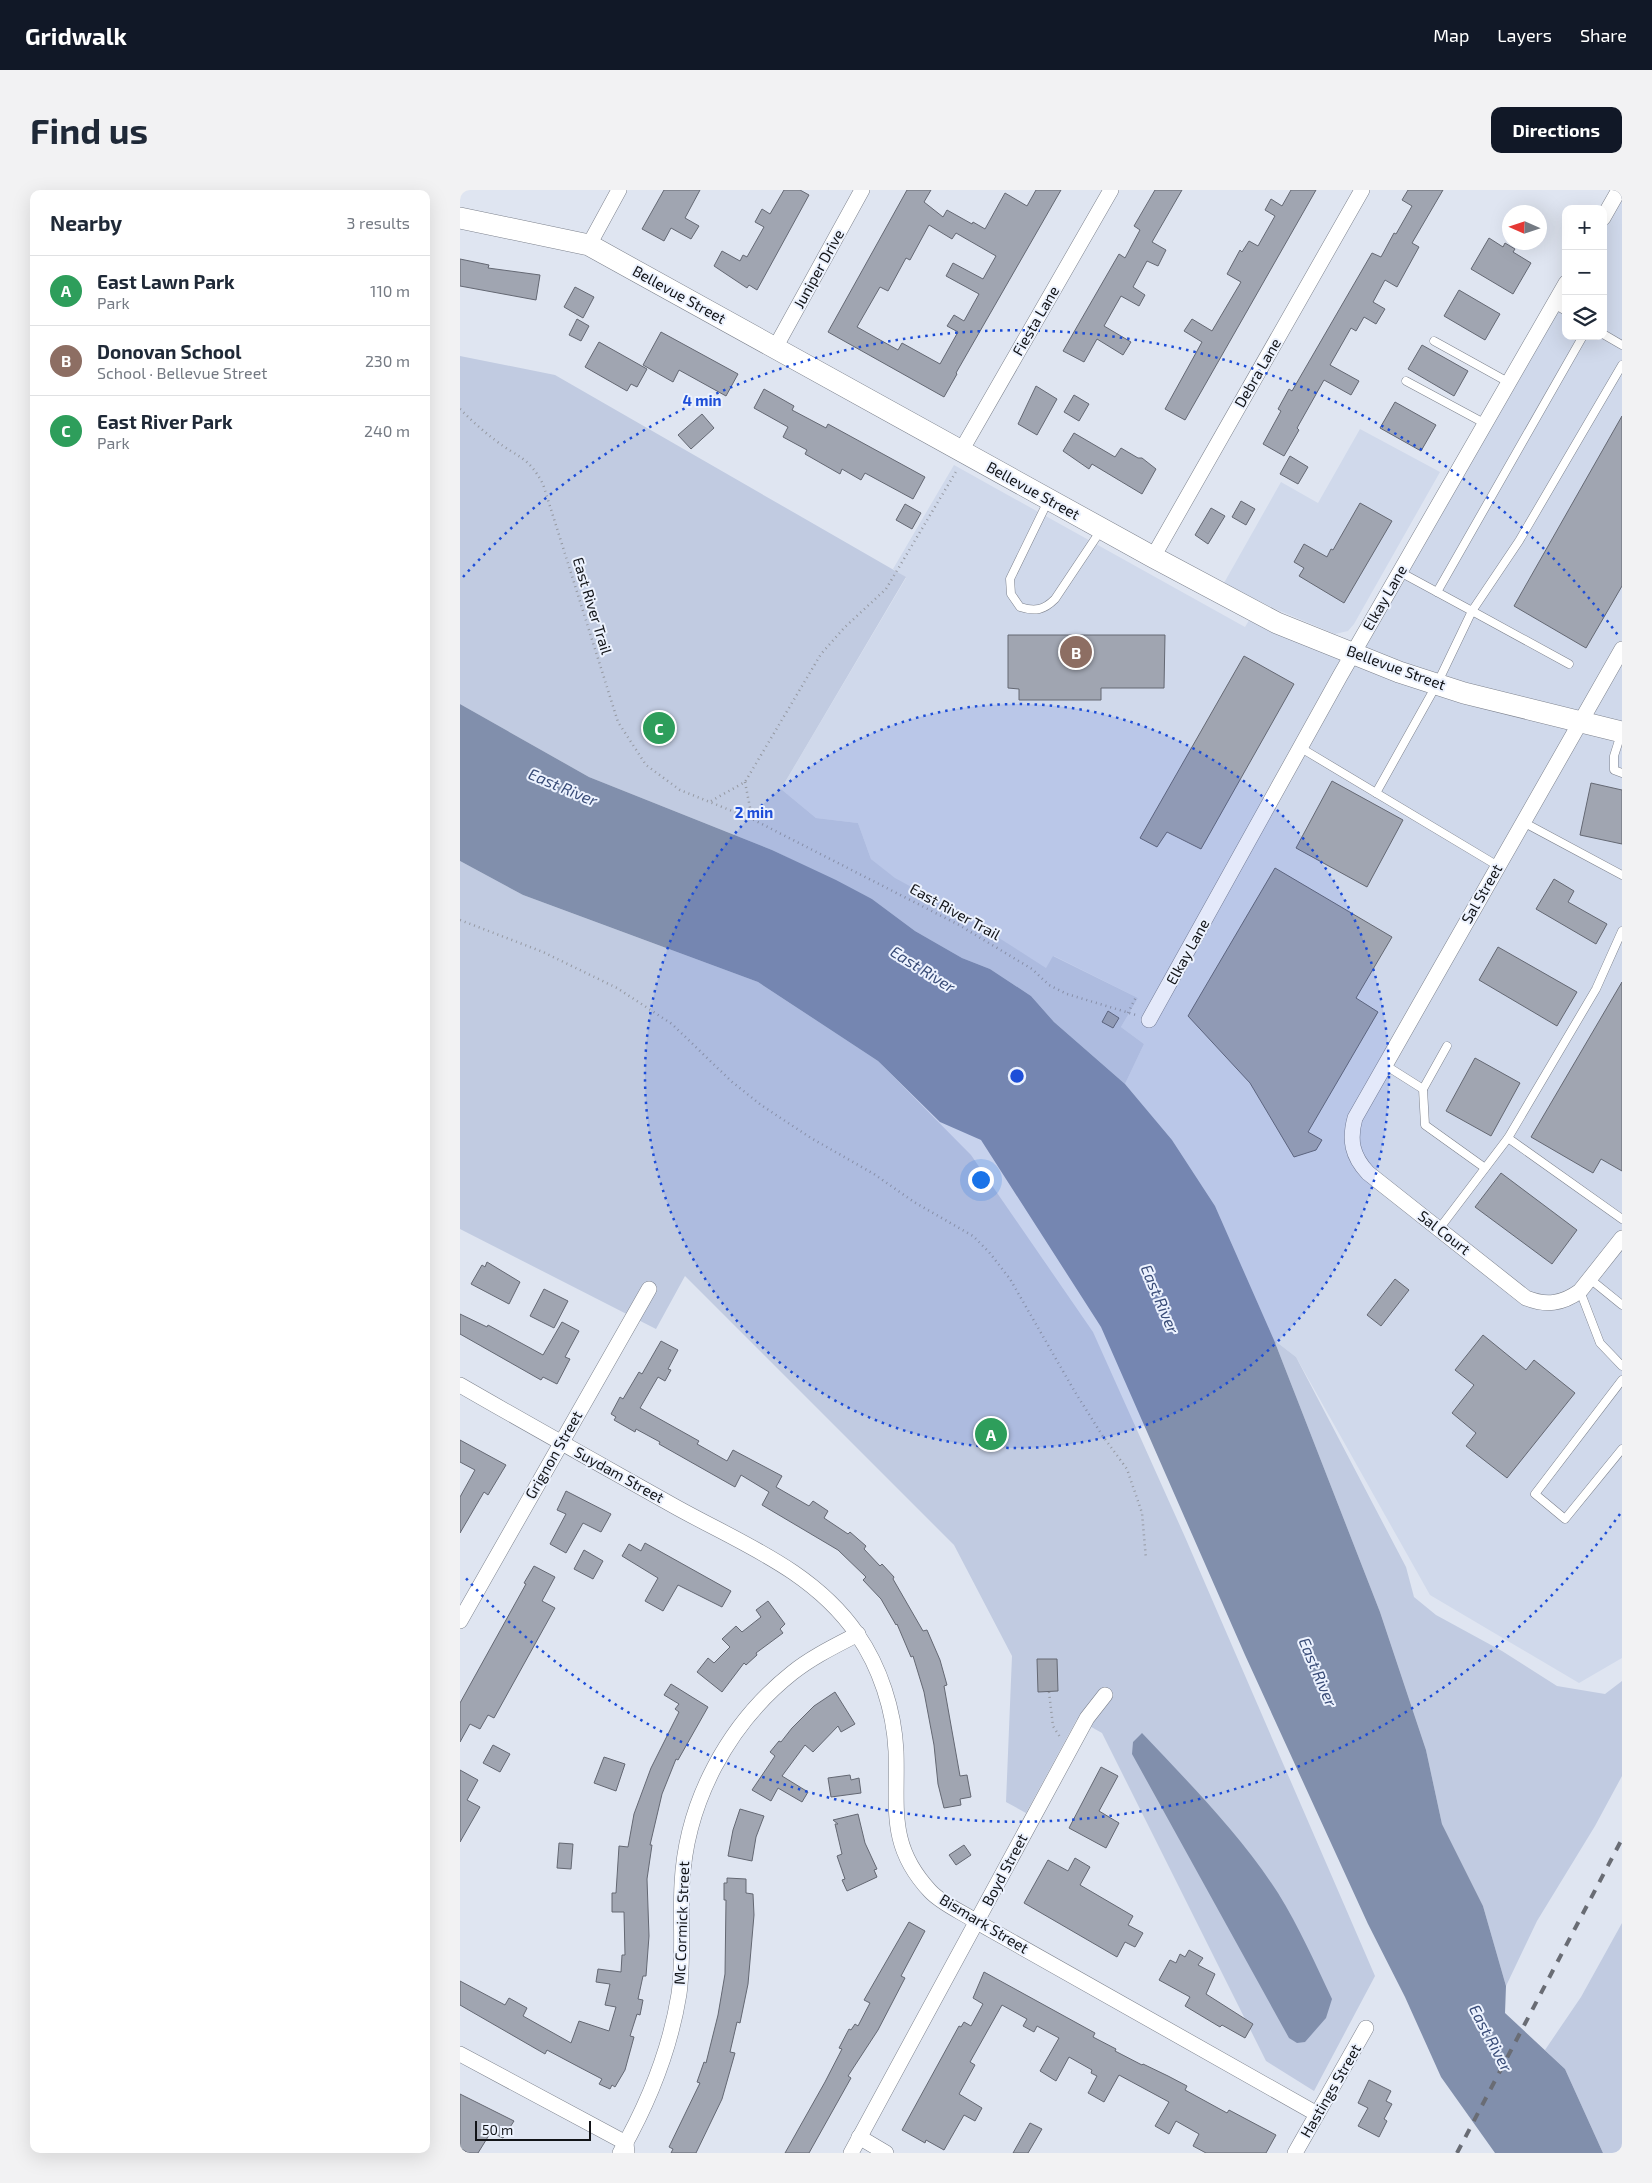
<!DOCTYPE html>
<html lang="en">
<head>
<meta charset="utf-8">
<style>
  body { margin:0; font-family:"Exo 2",sans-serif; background:#f2f2f3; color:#1f2937 }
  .controls { position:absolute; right:15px; top:15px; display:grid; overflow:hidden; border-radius:10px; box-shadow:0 5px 20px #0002 }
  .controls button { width:45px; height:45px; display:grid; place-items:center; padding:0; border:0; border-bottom:1px solid #e0e1e3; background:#fff; color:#1f2937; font:25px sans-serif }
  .compass { position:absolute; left:1042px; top:15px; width:45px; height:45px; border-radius:50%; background:#fff; box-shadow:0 5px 20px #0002; rotate:273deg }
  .scale { position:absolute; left:15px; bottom:12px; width:116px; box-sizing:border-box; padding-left:5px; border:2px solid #121418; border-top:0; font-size:14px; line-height:18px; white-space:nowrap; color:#121418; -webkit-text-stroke:4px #ecf2fe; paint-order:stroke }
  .you { position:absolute; left:520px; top:989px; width:18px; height:18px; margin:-12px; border:4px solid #fff; border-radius:50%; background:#1a73e8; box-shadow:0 0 0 8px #1a73e833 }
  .badge { display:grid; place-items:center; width:32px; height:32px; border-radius:50%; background:#111827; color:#fff; font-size:16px; font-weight:700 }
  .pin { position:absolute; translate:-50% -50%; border:2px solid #fff; box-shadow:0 1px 5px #0006 }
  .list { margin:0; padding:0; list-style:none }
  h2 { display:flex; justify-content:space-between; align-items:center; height:65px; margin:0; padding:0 20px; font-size:21px }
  h2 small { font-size:16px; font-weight:400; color:#747a83 }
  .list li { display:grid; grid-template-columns:32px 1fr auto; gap:15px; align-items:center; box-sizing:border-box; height:70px; padding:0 20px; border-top:1px solid #e0e1e3 }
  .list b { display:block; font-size:19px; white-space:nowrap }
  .list p { margin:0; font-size:16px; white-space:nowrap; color:#747a83 }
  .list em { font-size:16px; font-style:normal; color:#747a83 }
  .icon { flex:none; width:28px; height:28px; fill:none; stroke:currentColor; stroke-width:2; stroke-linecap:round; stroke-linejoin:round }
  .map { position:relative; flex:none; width:1162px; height:1963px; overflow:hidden; border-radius:10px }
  header { display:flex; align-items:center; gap:30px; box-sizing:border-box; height:70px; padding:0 25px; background:#111827; color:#fff }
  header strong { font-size:24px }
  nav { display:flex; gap:28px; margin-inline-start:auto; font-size:18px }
  .intro { display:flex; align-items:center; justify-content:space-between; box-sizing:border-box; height:120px; padding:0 30px }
  h1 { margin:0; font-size:35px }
  .button { padding:12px 22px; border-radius:10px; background:#111827; color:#fff; font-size:18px; font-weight:700 }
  main { display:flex; gap:30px; padding:0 30px }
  aside { flex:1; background:#fff; border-radius:10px; box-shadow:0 5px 20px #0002 }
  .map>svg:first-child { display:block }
</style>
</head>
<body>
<header>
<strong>Gridwalk</strong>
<nav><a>Map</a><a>Layers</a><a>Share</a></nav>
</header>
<div class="intro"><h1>Find us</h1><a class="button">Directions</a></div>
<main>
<aside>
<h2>Nearby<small>3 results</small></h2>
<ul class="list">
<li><span class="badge" style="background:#2e9e5b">A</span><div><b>East Lawn Park</b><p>Park</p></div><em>110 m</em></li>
<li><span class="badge" style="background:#8d6e63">B</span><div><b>Donovan School</b><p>School · Bellevue Street</p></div><em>230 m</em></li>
<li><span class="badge" style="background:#2e9e5b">C</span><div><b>East River Park</b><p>Park</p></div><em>240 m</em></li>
</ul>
</aside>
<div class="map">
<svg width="1162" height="1963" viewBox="0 0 1162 1963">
  <rect width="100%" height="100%" fill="#dfe5f1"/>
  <g fill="#d0d9eb">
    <path d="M1162,0v1468l-43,25 -149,-88 -134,-238 -22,-17 -59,-134 -43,-66 -47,-56 19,-40 -23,-17 17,-29 -84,-42 -8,13 -83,-54 -68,-36 -24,-20 -13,-36 -42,-5 -35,-29 125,-211 -13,-9 61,-104 291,162 9,-15 100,41 212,-370v53h37v-118z"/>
    <path d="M900,239l80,43 -86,152 -6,7 -13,3 -62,-26 -49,-25 57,-101 37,21z"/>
  </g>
  <g fill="#c1cbe1">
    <path d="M0,166l95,19 351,202 -125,212 35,29 42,5 13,36 24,19 68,37 83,53 7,-12 85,42 -17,29 23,17 -19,40 -71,-62 -23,-26 -41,-27 -28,-11 -47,-27 -43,-32 -100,-49 -183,-73 -129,-73z"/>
    <path d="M0,671l63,34 235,87 120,79 93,94 122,177 92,205 190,439 -61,115 -48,-30 -164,-328 -25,-14 -51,94 -20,-11 6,-146 -58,-111 -269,-269 -29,53 -196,-100z"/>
    <path d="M814,1150l22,17 110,210 8,30 22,18 66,36 55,35 48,8 17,-13v95l-27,50 -58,95 -31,65 -23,-80 -41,-82 -16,-74 -46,-138z"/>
    <path d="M1162,1733v230h-19l-38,-84 -20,-19 36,-53z"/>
  </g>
  <g fill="#818fac">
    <path d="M0,514l129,73 183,73 64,30 36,19 43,32 47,27 28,11 41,27 23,26 71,62 47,56 43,66 59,134 106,272 46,138 16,74 41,82 23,80 -1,27 60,56 38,84h-108l-54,-76 -36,-80 -37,-73 -123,-269 -144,-328 -120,-187 -41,-18 -62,-61 -120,-79 -235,-87 -63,-34z"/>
    <path d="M682,1543c47,50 98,101 136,160 21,34 37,70 54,106l-6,19 -21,24 -8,1 -8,-5 -157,-284 1,-12z"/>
  </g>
  <g fill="#a0a5b1" stroke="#646873" fill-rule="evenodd">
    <path d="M204,0h36l-15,28 14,8 -8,13 -20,-11 -7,13 -22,-12z"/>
    <path d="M324,0h16l9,5 -52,95 -8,-5 -2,3 -33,-22 8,-15 18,10 3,-6 4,2 17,-30 -9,-5 7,-13 8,5z"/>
    <path d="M447,0h24l-7,12 19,15 4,-7 25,14 1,-2 12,7 20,-36 22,13 9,-16h25l-105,183 1,1 -13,23 -116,-65zM469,35l23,14 4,-6 40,23 -13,23 -30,-16 -7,13 33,18 -15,27 -10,-6 -7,11 11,6 -18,32 -38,-21 -4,7 -41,-23 23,-40 8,4 18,-33 4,2z"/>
    <path d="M695,0h27l-30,52 14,8 -8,16 -11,-5 -14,26 12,8 -6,11 -18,-10 -17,30 27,16 -8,13 -26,-16 -13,23 -21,-11 56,-97 6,4 15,-28 -6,-4z"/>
    <path d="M831,0h25l-131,230 -20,-11 37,-67 -18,-11 8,-12 20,12 29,-49 -14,-8 13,-24 2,2 7,-11 9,5 17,-30 -10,-6 6,-11 11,7z"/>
    <path d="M948,0h35l-31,53 7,4 -22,40 -12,-7 -12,22 12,7 -9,15 -12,-7 -8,14 -5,-3 -21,37 29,16 -8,14 -27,-15 -27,48 2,2 -15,26 -21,-12 18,-33 -3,-2 11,-20 3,2 80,-138 9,4 13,-24 2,1 16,-28 -10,-6z"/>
    <path d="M1029,48l14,9 2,-4 10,6 -2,3 18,11 -18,31 -42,-25z"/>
    <path d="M0,69l29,6 -1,3 52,7 -4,25 -76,-14z"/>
    <path d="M115,97l19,10 -11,21 -19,-11z"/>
    <path d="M999,100l41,24 -15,26 -41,-24z"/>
    <path d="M117,129l12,7 -8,15 -12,-6z"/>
    <path d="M201,142l77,42 -12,22 -47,-26 -6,12 -30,-17z"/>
    <path d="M139,152l48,27 -10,18 -6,-3 -4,7 -42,-24z"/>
    <path d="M962,155l46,26 -14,25 -46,-27z"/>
    <path d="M576,196l21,13 -20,36 -19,-11z"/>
    <path d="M304,199l30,17 -2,4 34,18 2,-4 97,53 -12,22 -48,-26 -4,7 -19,-11 -2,5 -35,-20 2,-4 -24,-13 5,-10 -34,-19z"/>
    <path d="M614,205l15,9 -10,17 -15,-9z"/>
    <path d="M935,212l41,23 -15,26 -41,-23z"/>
    <path d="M242,224l12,14 -23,21 -13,-14z"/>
    <path d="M1162,226v170l-36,62 -72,-42z"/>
    <path d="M614,243l41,24 6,-9 17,10h4l14,11 -14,25 -50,-30 -3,5 -26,-18z"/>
    <path d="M830,266l18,11 -10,17 -18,-10z"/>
    <path d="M781,311l14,8 -9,16 -14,-8z"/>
    <path d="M900,313l32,18 -48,82 -45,-27 5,-8 -10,-6 10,-18 23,13 4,-8 2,1z"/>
    <path d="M445,314l16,9 -9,16 -16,-9z"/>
    <path d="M751,318l14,8 -17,28 -13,-9z"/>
    <path d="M548,445h157l-1,53h-63v12h-82v-11l-11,-1z"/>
    <path d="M784,466l50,28 -93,165 -34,-17 -10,15 -17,-9z"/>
    <path d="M872,591l71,39 -36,67 -71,-39z"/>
    <path d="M1131,593l31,7v54l-42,-9z"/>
    <path d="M815,678l117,69 -36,61 22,14 -70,120 14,8 -6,10 -22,7 -44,-74 -62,-67z"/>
    <path d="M1094,689l20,12 -6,11 39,22 -11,20 -60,-35z"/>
    <path d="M1038,757l79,45 -20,34 -78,-46z"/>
    <path d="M1162,792v189l-21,-12 -8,14 -62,-36z"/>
    <path d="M648,821l11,7 -6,10 -11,-6z"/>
    <path d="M1015,868l45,25 -29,53 -45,-25z"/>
    <path d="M1041,983l76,57 -25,34 -77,-57z"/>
    <path d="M27,1072l33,20 -11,22 -38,-20 11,-19 3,2z"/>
    <path d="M935,1089l14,11 -28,36 -14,-11z"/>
    <path d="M84,1099l24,12 -14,27 -24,-12z"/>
    <path d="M0,1124l27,13 1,-2 55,30 19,-33 17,9 -14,26 5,2 -13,25 -14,-7 -2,3 -81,-46z"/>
    <path d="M1023,1145l43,35 8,-10 41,33 -68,85 -41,-32 10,-13 -24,-20 22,-28 -19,-15z"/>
    <path d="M201,1151l17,9 -10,19 3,1 -6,11 -7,-4 -18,31 59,33 -2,3 30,17 6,-11 49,26 -6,11 33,19 4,-5 15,10 -4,7 24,16 2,-2 16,14 -2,3 16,17 2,-2 12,13 -1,2 30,52 4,-1 13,30 7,25 -3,1 16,90 7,-1 4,22 -11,2 1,6 -17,3 -6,-24 -4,-39 -10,-53 -11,-36 -2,1 -14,-33 -1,1 -15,-26 -18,-19 3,-3 -28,-27 -76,-45 7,-13 -28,-17 -6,12 -76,-43 1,-2 -24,-13 -1,3 -21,-12 2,-3 -5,-3 9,-17 3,2 16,-27 3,2z"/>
    <path d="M0,1250l46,25 -18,30 -4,-3 -24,41v-36l15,-27 -15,-8z"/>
    <path d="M106,1301l45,23 -10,18 -18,-9 -17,30 -16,-9 16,-30 -9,-4z"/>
    <path d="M185,1353l86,48 -9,16 -44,-22 -15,26 -18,-10 13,-23 -36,-22 7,-12 12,7z"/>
    <path d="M124,1360l19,11 -10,18 -19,-10z"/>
    <path d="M74,1376l21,11 -13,24 13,7 -61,110 -6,-3 -8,14 -10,-5 -10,18v-39l66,-119 -2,-1z"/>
    <path d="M308,1411l17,23 -5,5 3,4 -27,20 1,2 -11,10 -2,-2 -22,29 -25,-20 11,-14 6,5 16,-16 -8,-8 14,-13 6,6 19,-15 -5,-7z"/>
    <path d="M577,1469h20l1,32 -20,1z"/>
    <path d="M211,1494l37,23 -30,53 -2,-1 -14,35 -12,51h2l-5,34 2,57 -3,40h-3l-5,23 5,1 -3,15 -3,-1 -7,22 4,1 -9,33 -10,17 -3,-2 -2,4 -11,-5 3,-5 -23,-12 -32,-17 -2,4 -85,-49v-24l45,24 4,-7 18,10 -4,8 48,27 8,-22 30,10 7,-24 -11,-2 5,-21 -14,-2 2,-13 23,3 1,-17h3l-1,-43h-12v-19h4l3,-47 9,1 6,-33 17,-46 28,-56 -4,-3 4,-5 -15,-9z"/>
    <path d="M375,1502l20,32 -14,8 -3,-6 -25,26 -8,-7 -23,31 26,16 -6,10 -24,-14 -7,13 -19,-11 23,-34 -5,-4 9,-11 2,1 11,-14 22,-22z"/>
    <path d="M33,1555l17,9 -10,18 -17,-9z"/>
    <path d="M144,1567l21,7 -9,27 -22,-8z"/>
    <path d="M641,1577l17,9 -19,35 20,12 -13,25 -37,-20z"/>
    <path d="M0,1580l18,10 -11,20 13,7 -20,35z"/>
    <path d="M390,1585l1,5 8,-2 2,15 -30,4 -3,-19z"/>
    <path d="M280,1619l24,7 -8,21 -4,24 -24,-5 5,-26z"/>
    <path d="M398,1624l7,29 12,26 -3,1 3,7 -30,14 -5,-11 3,-1 -8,-23 5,-2 -7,-30h3l-5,-4z"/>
    <path d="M99,1653l14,1 -2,25 -14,-1z"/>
    <path d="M504,1655l7,10 -15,10 -7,-10z"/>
    <path d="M615,1668l15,9 -10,18 53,31 -5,9 15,8 -8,14 -10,-5 -8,15 -93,-54 24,-43 20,11z"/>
    <path d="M267,1688l19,1v14l7,1 1,21 -6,69 -8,39 -3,-1 -7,30 5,1 -13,46 -26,54h-25l2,-4 -4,-2 31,-64 -3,-1 7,-20 2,1 12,-48 7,-41 1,-74h-2v-17h3z"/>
    <path d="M449,1732l16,9 -24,45 4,2 -27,52 -30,46 3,2 -42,75h-24l40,-71 17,-33 -3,-1 10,-19 2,1 4,-6 3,2 12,-23 -6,-3z"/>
    <path d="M729,1760l14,8 -5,7 17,9 -9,20 47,30 -8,14 -23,-13 -2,2 -35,-21 5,-9 -31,-17 11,-20 6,3 4,-9 5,3z"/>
    <path d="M524,1782l111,61 -2,4 23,12 -1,2 27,14 1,-1 25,12 19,10 -2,4 42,23 2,-3 47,25 -10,18h-60l-13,-7 6,-12 -23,-13 -7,13 -14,-8 14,-24 -50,-27 -15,27 -16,-9 9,-17 -6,-3 1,-3 -23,-13 -13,24 -16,-10 19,-33 -22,-12 -3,6 -11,-6 4,-7 -25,-14 -32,57 5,3 -16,29 23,14 -7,13 -11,-6 -20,35 -18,-10 -1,3 -23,-13 57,-104 2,1 3,-5 7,4 12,-22 -10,-6z"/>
    <path d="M909,1890l22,11 -5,10 6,3 -8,15 3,2 -8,16 -21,-11 10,-18 -10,-5z"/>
    <path d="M0,1904l54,27 -11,17 -12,-6 -13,21h-10l-8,-5z"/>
    <path d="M570,1933l12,6 -14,24h-15z"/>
  </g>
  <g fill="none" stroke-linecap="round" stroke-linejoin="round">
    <g stroke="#7d828d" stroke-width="9">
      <g id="lane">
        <path d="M1094,114l12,7"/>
        <path d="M1143,144l19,11"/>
        <path d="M974,151l74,41"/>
        <path d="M946,191l78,42"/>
        <path d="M588,311l-38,78 1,15 9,13c15,5 24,3 35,-8l46,-69"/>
        <path d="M940,382l72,39 47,-70 103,-176"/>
        <path d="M977,402l146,-256"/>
        <path d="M1161,544l-7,22v14l8,3"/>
        <path d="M841,558l197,118"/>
        <path d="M916,603l61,-109 35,-73 97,53"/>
        <path d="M1063,632l99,53"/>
        <path d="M925,875l38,24 2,36 60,43"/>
        <path d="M963,899l24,-43"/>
        <path d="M1048,948l88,-149 26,-58"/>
        <path d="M979,1039l69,-91 114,81"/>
        <path d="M1130,1089l32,26"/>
        <path d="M1120,1101l20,52 22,23"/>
        <path d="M1162,1190l-87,114 30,25 57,-70"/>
      </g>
    </g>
    <g stroke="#7d828d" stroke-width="16">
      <g id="street">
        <path d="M1143,28l16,-28"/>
        <path d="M129,55l30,-55"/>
        <path d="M315,158l87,-158"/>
        <path d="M501,261l150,-261"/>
        <path d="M693,367l209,-367"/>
        <path d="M1162,459l-267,469c-6,22 -3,38 13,55l158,125c20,8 36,6 54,-7l42,-53"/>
        <path d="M689,830l191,-344 226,-393"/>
        <path d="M0,1195c71,41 143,81 214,121 66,37 139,64 183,128 23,33 37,76 39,117 2,56 -9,94 34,140 12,13 32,21 47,31l340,192"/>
        <path d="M0,1431l189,-332"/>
        <path d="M0,1864l166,89 1,10"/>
        <path d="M399,1947l27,16"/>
        <path d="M160,1963c28,-49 50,-103 59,-159 5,-37 1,-73 3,-110 4,-82 46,-160 110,-211 20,-16 43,-27 66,-39"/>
        <path d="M391,1963l236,-435 18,-23"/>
        <path d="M835,1963l71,-125"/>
      </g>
    </g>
    <g stroke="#7d828d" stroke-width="22">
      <path id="secondary" d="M0,28l129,27 564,312 124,66 122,49 65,21 158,39"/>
    </g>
    <g stroke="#9599a2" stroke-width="2.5" stroke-dasharray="1 4" stroke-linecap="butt">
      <path d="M0,219c11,11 23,22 35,31 23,18 33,16 48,44l75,238 28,43 34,25 72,29 207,106 73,44 17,16 18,9 69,21"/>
      <path d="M285,592l7,36"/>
      <path d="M251,611l34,-19 76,-128 24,-27 41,-38 71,-119"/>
      <path d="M0,730l83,32 74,36 55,36 59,57 30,24 50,33 63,36 40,28 59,34 16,16 21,27 65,113 27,43 25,34 15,44 4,46"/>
      <path d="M668,823l8,-16"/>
      <path d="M589,1502l4,34 7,11"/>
    </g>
    <use href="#lane" stroke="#fff" stroke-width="8"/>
    <use href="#street" stroke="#fff" stroke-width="15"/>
    <use href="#secondary" stroke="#fff" stroke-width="21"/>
    <path stroke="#696c74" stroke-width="4" stroke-dasharray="9 9" stroke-linecap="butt" d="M997,1963l165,-314"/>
  </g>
  <circle cx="557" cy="886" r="372" fill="#1d4ed8" fill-opacity=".12"/>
  <g fill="none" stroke="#1d4ed8" stroke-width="2.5" stroke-dasharray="2.5 5">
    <circle cx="557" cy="886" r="372"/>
    <path d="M1160 1324A745 745 0 0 1 3 1385M3 387A745 745 0 0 1 1160 448"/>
  </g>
  <g text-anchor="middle" stroke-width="4" stroke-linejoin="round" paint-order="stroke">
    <g font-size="15" fill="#121418" stroke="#ecf2fe">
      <text transform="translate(359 79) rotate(-61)" y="5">Juniper Drive</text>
      <text transform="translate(219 105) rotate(29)" y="5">Bellevue Street</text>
      <text transform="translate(576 131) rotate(-60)" y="5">Fiesta Lane</text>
      <text transform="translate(798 183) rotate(-60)" y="5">Debra Lane</text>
      <text transform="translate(573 301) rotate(29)" y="5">Bellevue Street</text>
      <text transform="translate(925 408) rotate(-60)" y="5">Elkay Lane</text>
      <text transform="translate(132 416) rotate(73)" y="5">East River Trail</text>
      <text transform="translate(936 478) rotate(20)" y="5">Bellevue Street</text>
      <text transform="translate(1022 704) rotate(-60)" y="5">Sal Street</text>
      <text transform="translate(495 722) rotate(29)" y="5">East River Trail</text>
      <text transform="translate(728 762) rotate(-61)" y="5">Elkay Lane</text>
      <text transform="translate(984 1043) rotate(38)" y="5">Sal Court</text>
      <text transform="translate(94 1265) rotate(-60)" y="5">Grignon Street</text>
      <text transform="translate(159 1285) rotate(29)" y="5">Suydam Street</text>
      <text transform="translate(545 1680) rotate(-62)" y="5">Boyd Street</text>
      <text transform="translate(222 1733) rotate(-88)" y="5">Mc Cormick Street</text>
      <text transform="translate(524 1734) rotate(31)" y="5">Bismark Street</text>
      <text transform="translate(871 1901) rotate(-60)" y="5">Hastings Street</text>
    </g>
    <g font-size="16" font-style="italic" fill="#394c78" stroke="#ecf2fe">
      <text transform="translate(103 597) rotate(23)" y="6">East River</text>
      <text transform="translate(463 779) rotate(32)" y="6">East River</text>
      <text transform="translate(700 1109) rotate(67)" y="6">East River</text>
      <text transform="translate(858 1482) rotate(67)" y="6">East River</text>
      <text transform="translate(1031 1848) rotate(62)" y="6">East River</text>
    </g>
  </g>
  <circle cx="557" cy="886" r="8" fill="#1d4ed8" stroke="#ecf2fe" stroke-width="2.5"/>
  <g font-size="15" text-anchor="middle" font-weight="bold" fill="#1d4ed8" stroke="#ecf2fe" stroke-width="4" stroke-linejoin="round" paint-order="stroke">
    <text x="242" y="216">4 min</text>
    <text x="294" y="628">2 min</text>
  </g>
</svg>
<div class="controls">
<button>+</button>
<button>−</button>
<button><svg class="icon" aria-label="layers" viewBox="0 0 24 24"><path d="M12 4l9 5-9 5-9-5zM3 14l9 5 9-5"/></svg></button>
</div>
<svg class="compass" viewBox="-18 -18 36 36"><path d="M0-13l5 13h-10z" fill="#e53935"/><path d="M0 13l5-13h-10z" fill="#747a83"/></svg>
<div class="scale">50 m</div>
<div class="you"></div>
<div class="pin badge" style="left:531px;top:1244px;background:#2e9e5b">A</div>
<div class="pin badge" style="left:616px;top:462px;background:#8d6e63">B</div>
<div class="pin badge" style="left:199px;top:538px;background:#2e9e5b">C</div>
</div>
</main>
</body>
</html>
